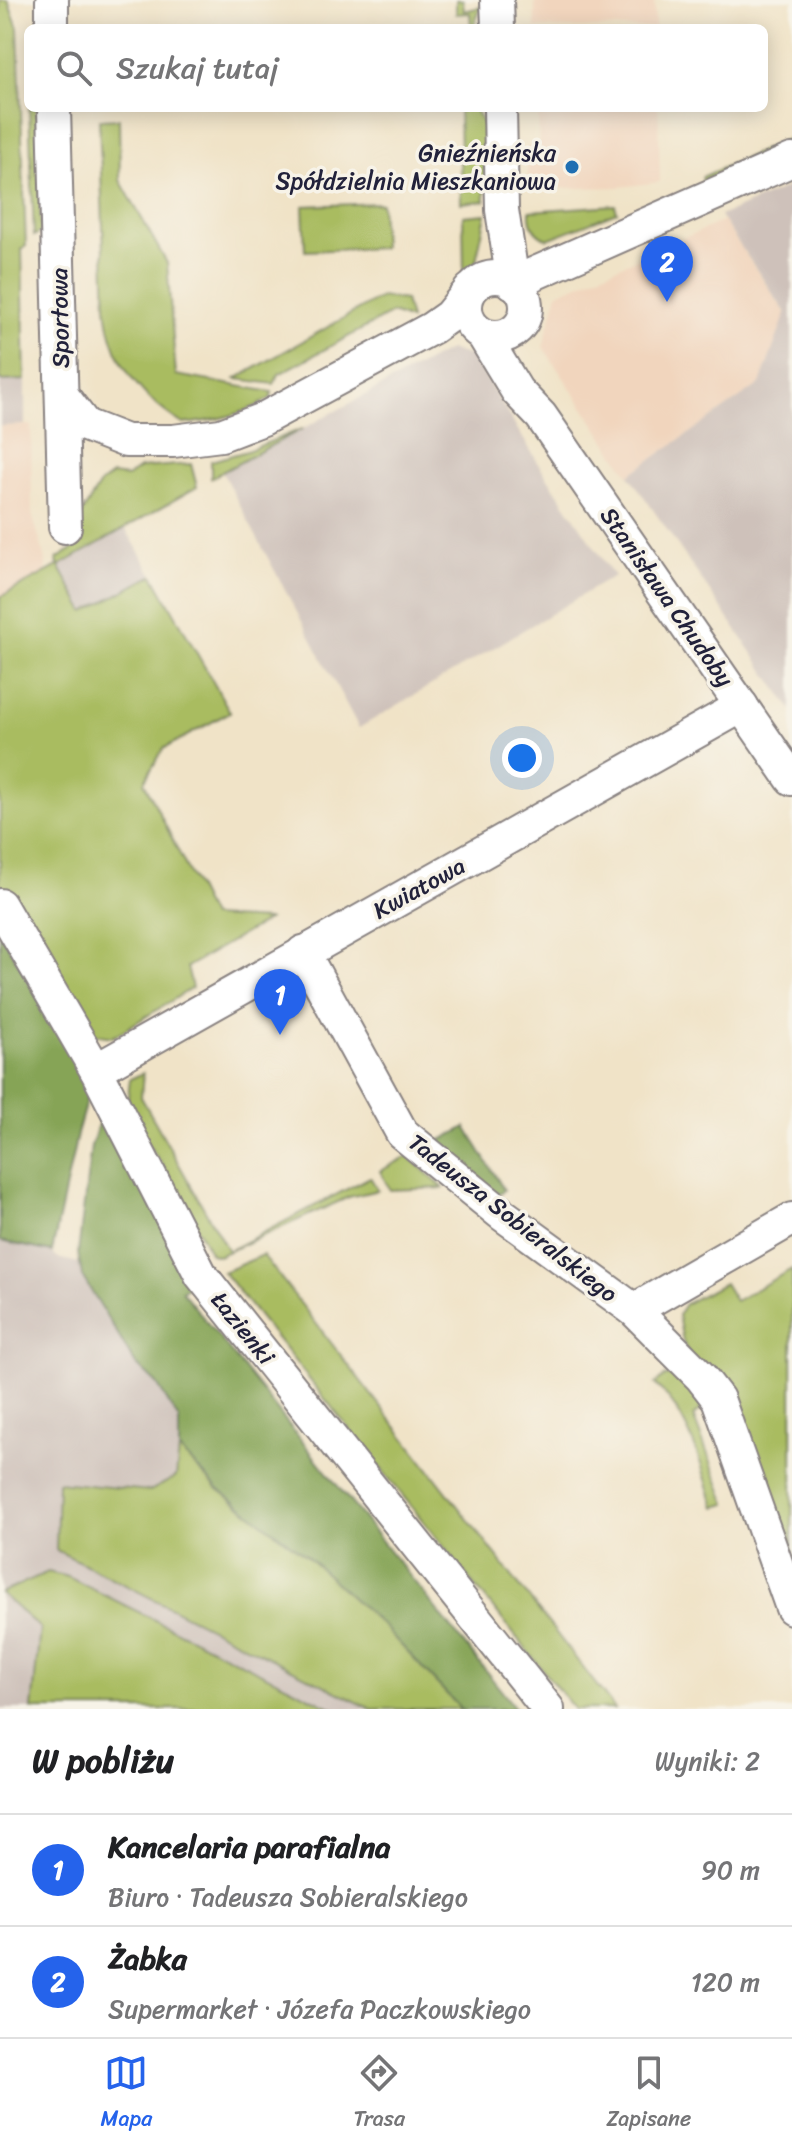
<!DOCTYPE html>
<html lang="pl">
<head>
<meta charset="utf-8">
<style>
  body { margin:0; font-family:Sriracha,sans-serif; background:#f2f2f2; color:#202124 }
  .you { position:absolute; left:522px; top:758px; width:28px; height:28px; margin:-20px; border:6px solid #fff; border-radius:50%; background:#1a73e8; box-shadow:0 0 0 12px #1a73e833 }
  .badge { display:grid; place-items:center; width:52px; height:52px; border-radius:50%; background:#2563eb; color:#fff; font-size:26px; font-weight:700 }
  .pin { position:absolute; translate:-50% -66px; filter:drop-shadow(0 2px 4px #0008) }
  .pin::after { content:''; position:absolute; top:42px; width:28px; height:24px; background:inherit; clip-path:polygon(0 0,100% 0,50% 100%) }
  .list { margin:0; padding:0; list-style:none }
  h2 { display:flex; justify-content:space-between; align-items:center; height:104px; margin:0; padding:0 32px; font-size:34px }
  h2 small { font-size:26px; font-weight:400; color:#757577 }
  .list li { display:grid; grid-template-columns:52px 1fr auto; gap:24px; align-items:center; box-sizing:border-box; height:112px; padding:0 32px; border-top:2px solid #e0e0e0 }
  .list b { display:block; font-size:30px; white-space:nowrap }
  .list p { margin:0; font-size:26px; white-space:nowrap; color:#757577 }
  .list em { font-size:26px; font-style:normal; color:#757577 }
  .icon { flex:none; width:44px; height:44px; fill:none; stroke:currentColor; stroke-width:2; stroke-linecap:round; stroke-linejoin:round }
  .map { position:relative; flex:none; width:792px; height:1709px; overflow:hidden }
  .search { position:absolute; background:#fff; box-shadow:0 4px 20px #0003; left:24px; right:24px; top:24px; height:88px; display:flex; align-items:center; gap:20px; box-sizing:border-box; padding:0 28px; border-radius:12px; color:#757577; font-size:30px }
  .sheet { height:328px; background:#fff }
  nav { display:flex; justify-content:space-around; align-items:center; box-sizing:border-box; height:112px; border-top:2px solid #e0e0e0; background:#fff; font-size:22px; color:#757577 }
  nav a { display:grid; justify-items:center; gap:4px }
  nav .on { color:#2563eb }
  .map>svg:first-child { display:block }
</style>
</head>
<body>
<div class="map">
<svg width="792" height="1709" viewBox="0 0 792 1709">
  <rect width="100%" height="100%" fill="#f7f3e8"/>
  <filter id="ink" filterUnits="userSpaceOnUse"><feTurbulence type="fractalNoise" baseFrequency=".0125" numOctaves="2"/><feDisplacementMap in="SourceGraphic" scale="16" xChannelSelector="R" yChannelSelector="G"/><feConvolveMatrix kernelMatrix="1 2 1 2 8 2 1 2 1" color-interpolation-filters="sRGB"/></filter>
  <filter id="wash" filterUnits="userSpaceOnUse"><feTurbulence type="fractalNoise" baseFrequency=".006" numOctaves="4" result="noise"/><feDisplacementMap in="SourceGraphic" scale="32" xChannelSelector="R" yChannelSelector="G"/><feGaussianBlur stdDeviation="1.8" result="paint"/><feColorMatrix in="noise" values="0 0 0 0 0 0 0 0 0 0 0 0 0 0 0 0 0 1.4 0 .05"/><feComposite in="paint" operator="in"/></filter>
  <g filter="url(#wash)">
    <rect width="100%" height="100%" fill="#f0e3c7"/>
    <g fill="#f1d5bd">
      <path d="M535,0h119l1,28h-120z"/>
      <path d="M538,108h120l2,74 -41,5 -91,2 -1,-42h12z"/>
      <path d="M723,221l63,93 -26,70 -131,91 -86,-128 15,-54z"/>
      <path d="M31,425l1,89 14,47 -1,12 -45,24v-171z"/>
    </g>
    <g fill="#cec1ba">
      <path d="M792,185v525l-163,-235 131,-91 26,-71 -66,-97z"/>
      <path d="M449,350l23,6 75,121 67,99 -255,152 -137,-256z"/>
      <path d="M25,380v45l-25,1v-45z"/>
      <path d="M125,528l28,47 -68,37 -26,-47z"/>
      <path d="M0,1241l52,11 5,6 22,5 43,-1 380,447h-266l-195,-81 -9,81h-32z"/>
    </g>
    <g fill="#a9bc60" stroke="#666f4e" stroke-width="2">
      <path d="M0,0h8l10,28 8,218 -4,3 3,131 -25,1z"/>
      <path d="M456,0h7l1,11 17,-4 -8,21h-2l-1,-15 -14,1z"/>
      <path d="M29,108h7l5,124 -7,4z"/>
      <path d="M459,108h15l9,16 2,77 -24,2z"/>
      <path d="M119,119l1,61 47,83 9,112 96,17 -1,6c-28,17 -57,23 -88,26 -44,-27 -73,-66 -77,-118l-7,-186z"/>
      <path d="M792,137v7l-88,40 -2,-7z"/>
      <path d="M381,203l2,45 -78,3 -2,-45z"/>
      <path d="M615,205l2,7 -69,27c-13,-5 -19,-14 -18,-28z"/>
      <path d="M486,214l-10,47 -12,16 -1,-61z"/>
      <path d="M381,297l24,3 5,20 -18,-7 -113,61 -5,10 -38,-5z"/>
      <path d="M302,429l-91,49v-17l36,-10z"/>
      <path d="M191,464l6,23 -138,79 26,46 68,-37 77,137 -67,37 -19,33 67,135 57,3 -81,47 5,21 -79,49 -27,-4 -86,-143v-293l58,-31 -1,-7 23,-15v-27l20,-33 12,-9 15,2 13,-9z"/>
      <path d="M143,1073l-2,24 87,154 142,-74 8,13 -29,7 -131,59 -7,-2 -49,-90 -36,-49 4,-36z"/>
      <path d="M408,1156l35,32 -53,2 -10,-19z"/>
      <path d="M263,1255l352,454h-41l-351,-437z"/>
      <path d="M792,1269v317l-109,-244 -5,-27 7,-11 39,-21 11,18z"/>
      <path d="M672,1375l12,1 27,28 -18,12 34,88 -12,3c-15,-43 -25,-92 -60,-123l10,-8z"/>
      <path d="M179,1449l38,39 91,69 76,70 77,82h-90l-315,-159 2,-68 92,9 26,-14z"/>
      <path d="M48,1572l20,5 266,132h-302l8,-81 -40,-35z"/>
    </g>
    <g fill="#86a456" stroke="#546348" stroke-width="2">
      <path d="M0,933l91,151 -13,46 -26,122 -52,-11z"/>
      <path d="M105,1105l90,176 -13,10 334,418h-55l-77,-82 -76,-70 -91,-69 -38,-39v-29l-22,-36 -22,-21 -53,-87 -4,-23 13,-107z"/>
      <path d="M466,1127l38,63 -9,6 -61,-52z"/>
    </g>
  </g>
  <g filter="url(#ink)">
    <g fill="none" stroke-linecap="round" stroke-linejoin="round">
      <g stroke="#898281" stroke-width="36">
        <g id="street">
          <path d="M52,0v28"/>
          <path d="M497,0l1,28"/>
          <path d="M54,108l11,419"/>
          <path d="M500,108l2,102 11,73"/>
          <circle cx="496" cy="307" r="30"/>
          <path d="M513,283l279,-123"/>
          <path d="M483,335l34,56 24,25 251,363"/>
          <path d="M62,395l23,30 41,16h47l48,-6 42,-16 169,-91 17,-12 21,-26"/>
          <path d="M0,905l96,165 105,205 347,434"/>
          <path d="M303,952l99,181 101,82 131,95 67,67 17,22 74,209"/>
          <path d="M96,1070l646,-364"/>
          <path d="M634,1310l158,-91"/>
        </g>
      </g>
      <use href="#street" stroke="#fff" stroke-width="32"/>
    </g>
  </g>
  <circle fill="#1f6fb2" stroke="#f7f3e8" stroke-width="3" cx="572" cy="167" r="8"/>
  <g text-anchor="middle" stroke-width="7" stroke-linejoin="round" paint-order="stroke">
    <g font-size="24" fill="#22223b" stroke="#f7f3e8" text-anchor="end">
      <text x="556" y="161">Gnieźnieńska<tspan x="556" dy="28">Spółdzielnia Mieszkaniowa</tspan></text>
    </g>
    <g font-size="24" fill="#22223b" stroke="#f7f3e8">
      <text transform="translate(60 318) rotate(-91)" y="8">Sportowa</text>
      <text transform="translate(667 597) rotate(55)" y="8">Stanisława Chudoby</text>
      <text transform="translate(419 888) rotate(-29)" y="8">Kwiatowa</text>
      <text transform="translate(513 1218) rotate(38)" y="8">Tadeusza Sobieralskiego</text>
      <text transform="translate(243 1328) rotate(51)" y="8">Łazienki</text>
    </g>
  </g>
</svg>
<div class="you"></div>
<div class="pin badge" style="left:280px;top:1035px">1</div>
<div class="pin badge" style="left:667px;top:302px">2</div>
<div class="search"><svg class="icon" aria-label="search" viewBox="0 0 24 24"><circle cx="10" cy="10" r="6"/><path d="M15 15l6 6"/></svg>Szukaj tutaj</div>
</div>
<section class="sheet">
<h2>W pobliżu<small>Wyniki: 2</small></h2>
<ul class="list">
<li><span class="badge">1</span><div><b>Kancelaria parafialna</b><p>Biuro · Tadeusza Sobieralskiego</p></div><em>90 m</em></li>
<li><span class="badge">2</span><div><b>Żabka</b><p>Supermarket · Józefa Paczkowskiego</p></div><em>120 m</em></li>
</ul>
</section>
<nav>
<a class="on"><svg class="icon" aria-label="map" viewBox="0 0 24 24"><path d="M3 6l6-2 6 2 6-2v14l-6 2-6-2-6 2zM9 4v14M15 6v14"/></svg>Mapa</a>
<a><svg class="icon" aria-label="directions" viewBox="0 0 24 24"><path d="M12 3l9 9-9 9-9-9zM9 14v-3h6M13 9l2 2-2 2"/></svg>Trasa</a>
<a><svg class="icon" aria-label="saved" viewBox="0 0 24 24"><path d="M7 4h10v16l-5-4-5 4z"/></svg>Zapisane</a>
</nav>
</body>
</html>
